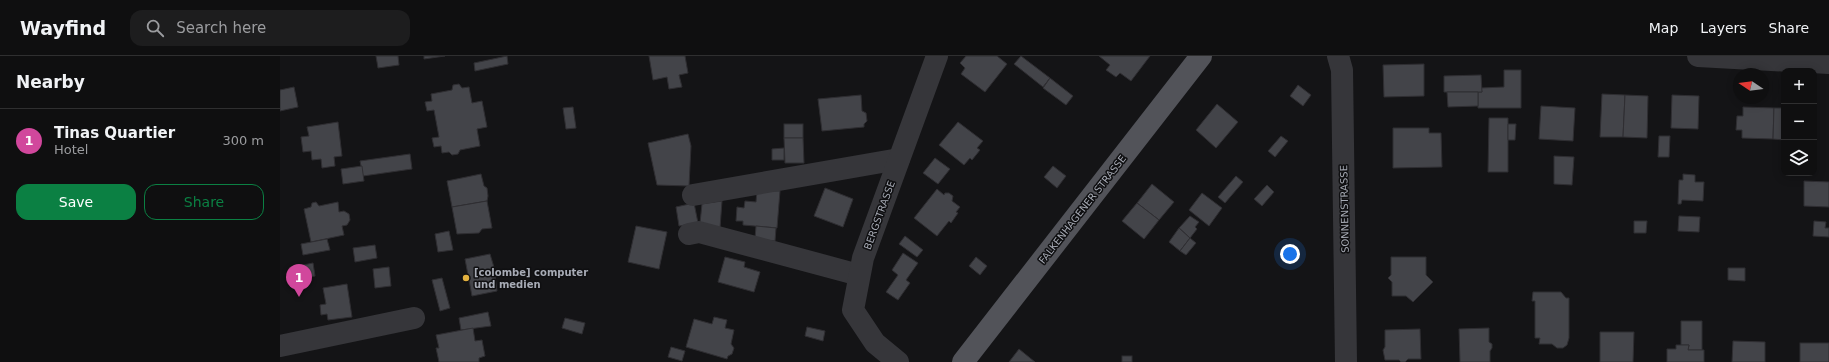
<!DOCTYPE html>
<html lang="en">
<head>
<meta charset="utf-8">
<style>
  body { margin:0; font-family:"DejaVu Sans",sans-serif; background:#1d1d1e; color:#f1f3f6 }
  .controls { position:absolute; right:12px; top:12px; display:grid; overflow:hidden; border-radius:8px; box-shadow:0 2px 10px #0003 }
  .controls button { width:36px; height:36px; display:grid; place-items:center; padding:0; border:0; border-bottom:1px solid #2f2f30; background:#0f0f10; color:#f1f3f6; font:20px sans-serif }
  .compass { position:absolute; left:1453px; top:12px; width:36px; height:36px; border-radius:50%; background:#0f0f10; box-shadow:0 2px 10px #0003; rotate:283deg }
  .you { position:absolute; left:1010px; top:198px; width:14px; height:14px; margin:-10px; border:3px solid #fff; border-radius:50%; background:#1a73e8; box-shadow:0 0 0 6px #1a73e833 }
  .badge { display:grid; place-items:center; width:26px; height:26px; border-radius:50%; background:#0b8043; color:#fff; font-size:13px; font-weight:700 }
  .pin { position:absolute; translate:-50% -33px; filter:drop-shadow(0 1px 2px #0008) }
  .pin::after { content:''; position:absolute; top:21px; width:14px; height:12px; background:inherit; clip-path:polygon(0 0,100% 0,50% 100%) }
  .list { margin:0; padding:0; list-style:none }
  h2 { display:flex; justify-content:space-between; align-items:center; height:52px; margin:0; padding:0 16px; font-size:17px }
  h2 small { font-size:13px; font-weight:400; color:#9b9c9f }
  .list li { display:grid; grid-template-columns:26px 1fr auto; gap:12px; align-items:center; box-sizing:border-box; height:64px; padding:0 16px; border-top:1px solid #2f2f30 }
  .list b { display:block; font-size:15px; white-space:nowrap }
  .list p { margin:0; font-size:13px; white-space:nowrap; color:#9b9c9f }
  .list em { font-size:13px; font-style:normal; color:#9b9c9f }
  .actions { display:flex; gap:8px; padding:12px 16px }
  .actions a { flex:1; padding:9px 0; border:1px solid #0b8043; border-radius:12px; text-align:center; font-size:14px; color:#0b8043 }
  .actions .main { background:#0b8043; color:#fff }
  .icon { flex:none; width:22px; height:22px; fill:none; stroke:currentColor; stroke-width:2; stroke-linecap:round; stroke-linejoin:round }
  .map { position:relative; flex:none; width:1549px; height:306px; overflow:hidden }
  header { display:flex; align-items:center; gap:24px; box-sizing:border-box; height:56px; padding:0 20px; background:#0f0f10; border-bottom:1px solid #2f2f30 }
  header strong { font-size:19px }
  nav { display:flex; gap:22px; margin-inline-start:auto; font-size:14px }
  .search { width:280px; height:36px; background:#1d1d1e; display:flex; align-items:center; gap:10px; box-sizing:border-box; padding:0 14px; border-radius:12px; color:#9b9c9f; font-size:15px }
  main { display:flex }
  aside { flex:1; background:#0f0f10 }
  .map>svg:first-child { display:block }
</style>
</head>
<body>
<header>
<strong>Wayfind</strong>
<div class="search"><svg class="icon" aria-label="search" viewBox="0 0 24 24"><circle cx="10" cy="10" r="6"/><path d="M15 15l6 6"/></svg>Search here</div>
<nav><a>Map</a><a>Layers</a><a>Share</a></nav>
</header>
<main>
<aside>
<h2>Nearby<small></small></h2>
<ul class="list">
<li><span class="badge" style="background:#d1479c">1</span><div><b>Tinas Quartier</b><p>Hotel</p></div><em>300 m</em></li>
</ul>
<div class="actions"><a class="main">Save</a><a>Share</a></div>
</aside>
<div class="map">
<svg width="1549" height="306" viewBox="0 0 1549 306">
  <rect width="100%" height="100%" fill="#141416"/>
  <g fill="#434449" stroke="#2f2e32">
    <path d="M96,0h22l1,9 -21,3z"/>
    <path d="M144,0h21l-21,3z"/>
    <path d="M227,0l1,8 -33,7 -1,-8z"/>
    <path d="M369,0h36l3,17 -9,2 3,12 -13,2 -2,-12 -14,3z"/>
    <path d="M686,0h31l10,8 -22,28 -24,-18 4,-6 -5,-5z"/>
    <path d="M741,0l29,22 -7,9 -29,-23z"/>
    <path d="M819,0h51l-19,25 -11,-8 -4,4 -10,-7 4,-5z"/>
    <path d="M1144,8v32l-40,1 -1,-32z"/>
    <path d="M1224,14h17v38h-43v-16h4l-1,-4 23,-1z"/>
    <path d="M1201,19l1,17h-38v-16z"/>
    <path d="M770,22l23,18 -7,9 -23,-17z"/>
    <path d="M179,28l3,4 7,-1 3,16 10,-2 5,26 -10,2 3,17 -20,4 -2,4 -6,1 -3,-3 -7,1 -1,-7 -7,1 -2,-9 7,-1 -5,-27 -7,1 -2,-9 7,-1 -1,-7 21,-4 1,-5z"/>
    <path d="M1018,29l13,10 -8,11 -13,-10z"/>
    <path d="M14,31l4,20 -18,4v-21z"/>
    <path d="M1167,36h31v14l-30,1z"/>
    <path d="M1322,38l23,1 -2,42h-23z"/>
    <path d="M581,39l1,16 4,2 1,8 -3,3v3l-42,4 -4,-32z"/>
    <path d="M1345,39l23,1 -1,42 -24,-1z"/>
    <path d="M1392,39l27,1 -1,33 -27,-1z"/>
    <path d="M937,48l21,18 -22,26 -20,-18z"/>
    <path d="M1261,50l34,2 -2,33 -34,-2z"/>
    <path d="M293,51l3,21 -10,1 -3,-21z"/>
    <path d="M1463,51l31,1 -1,31 -31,-1v-8h-6l1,-14h6z"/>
    <path d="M1494,52h10v32l-11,-1z"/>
    <path d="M1209,62h19v54h-20z"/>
    <path d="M58,66l4,34 -8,1 1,9 -13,2 -1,-9 -9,1 -1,-9 -8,1 -2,-15 8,-1 -2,-9z"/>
    <path d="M678,66l25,19 -6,7 3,2 -8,10 -2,-2 -6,7 -25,-20z"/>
    <rect x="504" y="68" width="19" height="14"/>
    <path d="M1228,68h8l-1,16h-7z"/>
    <path d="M1113,72h36v5h12l1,34 -49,1z"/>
    <path d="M408,78l3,12 -2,40 -32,-1 -9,-42z"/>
    <path d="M1001,80l7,5 -13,16 -7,-6z"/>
    <path d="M1379,80h11l-1,21h-11z"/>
    <path d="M504,82h19l1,25h-19z"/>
    <path d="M504,92v12h-12v-11z"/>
    <path d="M130,98l2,15 -49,7 -3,-15z"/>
    <path d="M1274,100l20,1 -2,28 -18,-1z"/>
    <path d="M655,102l15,11 -12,15 -15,-11z"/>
    <path d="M82,110l2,15 -21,3 -2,-15z"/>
    <path d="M773,110l13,10 -9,12 -13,-11z"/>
    <path d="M201,118l3,12 3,2 1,8 -1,5 -35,6 -5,-26z"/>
    <path d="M1403,118l12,1v7h9l-1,19 -21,-1 -1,4h-3l1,-24h4z"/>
    <path d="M956,120l7,6 -18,21 -7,-6z"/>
    <path d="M1524,125l25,1v25l-25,-1z"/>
    <path d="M872,128l22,18 -15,18 -22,-17z"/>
    <path d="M987,129l7,7 -12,14 -8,-7z"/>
    <path d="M545,132l28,11 -10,28 -29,-11z"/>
    <path d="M657,133l7,6 1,-2h4l4,3 -1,5 8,6 -4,5 2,1 -7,10 -2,-2 -12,15 -23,-18z"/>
    <path d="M477,135h23l-3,37 -34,-3v-4h-7l1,-14 7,1 1,-7 11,1z"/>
    <path d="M922,137l20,15 -13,18 -20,-16z"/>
    <path d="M207,145l5,27 -10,1 -3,4 -22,1 -5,-27z"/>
    <path d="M442,145l-2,27 -20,-5 2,-19z"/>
    <path d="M36,146l3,4 19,-4 1,10 5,-1 5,3 1,6 -3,5 -5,1 2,9 -33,7 -7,-33 7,-2 1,-4z"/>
    <path d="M414,147l4,20 -19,3 -3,-19z"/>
    <path d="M857,147l22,17 -15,19 -22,-18z"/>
    <path d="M910,160l9,6 -4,5 2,2 -7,9 -11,-10z"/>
    <path d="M1399,160l21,1 -1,15 -21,-1z"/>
    <path d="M1354,165h13l-1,12h-12z"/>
    <path d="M1534,165l12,1 -1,6h4v9l-16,-1z"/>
    <path d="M356,170l31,6 -8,37 -31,-7z"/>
    <path d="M476,170l20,2 -1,13 -20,-2z"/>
    <path d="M899,172l11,10 -10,13 -11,-9z"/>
    <path d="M169,175l4,19 -15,2 -3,-18z"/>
    <path d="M625,180l18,14 -6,7 -18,-13z"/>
    <path d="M910,182l6,5 -10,12 -6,-4z"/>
    <path d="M47,183l3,11 -27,5 -2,-11z"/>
    <path d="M95,189l2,13 -22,4 -2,-14z"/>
    <path d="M623,197l15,10 -12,17 4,3 -12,17 -12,-8 12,-17 -6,-5z"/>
    <path d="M210,198l6,20 -1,2 2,15 -25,5 -7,-37z"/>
    <path d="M445,201l20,5 -1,5 16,5 -6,20 -36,-10z"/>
    <path d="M696,201l11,9 -7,9 -11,-9z"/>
    <path d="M1111,201h35v18l7,7 -20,20 -7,-6h-14v-14l-4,-4 3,-3z"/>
    <path d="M33,207l2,13 -24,5 -2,-13z"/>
    <path d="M109,211l2,19 -16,2 -2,-19z"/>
    <path d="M1448,212h17v13l-17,-1z"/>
    <path d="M162,222l8,30 -10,3 -8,-31z"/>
    <path d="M67,228l5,33 -24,3 -1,-6 -6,1 -1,-10 6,-1 -3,-16z"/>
    <path d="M1253,236h28l5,6h3v40l-2,7 -4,3h-6l-5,-4h-13l1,-6h-5v-37h-3z"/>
    <path d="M208,256l3,14 -30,4 -2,-12z"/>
    <path d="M434,261l13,3 -2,8 9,2 -3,14 3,4 -2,6 -4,2 -1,3 -41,-12 8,-28 18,5z"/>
    <path d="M285,262l20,5 -3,11 -20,-6z"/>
    <path d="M1401,265h21v29h-14l1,-5h-8z"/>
    <path d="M527,271l18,4 -2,10 -18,-5z"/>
    <path d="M193,272l2,13 7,-1 3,16 -6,2v4h-40l-3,-14h3l-3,-13z"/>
    <path d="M1209,272v14l3,2v4l-2,3v11h-30l-1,-33z"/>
    <path d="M1140,273l1,30h-13l-3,3h-4l-2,-2h-14l-2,-10 2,-3v-17z"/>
    <path d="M1320,276h34l-1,30h-33z"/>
    <path d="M1453,285l32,1v20h-33z"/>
    <rect x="1520" y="287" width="29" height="19"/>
    <path d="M1396,289h13l-1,5h16v12h-37v-13h9z"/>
    <path d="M391,291l14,4 -3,10 -14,-4z"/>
    <path d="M739,293l16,13h-26z"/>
    <rect x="842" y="300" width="10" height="6"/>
  </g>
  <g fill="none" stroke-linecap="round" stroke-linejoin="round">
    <g stroke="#36363a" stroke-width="22">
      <path d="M1058,0l4,14 4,292"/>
      <path d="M1418,0l131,7"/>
      <path d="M413,139l206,-36"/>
      <path d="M409,178l10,-2 160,43"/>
      <path d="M0,290l134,-28"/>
      <path d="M618,306l-23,-19 -22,-33 10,-52 74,-202"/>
    </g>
    <path stroke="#525359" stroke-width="22" d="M683,306l238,-306"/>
  </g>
  <circle fill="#e3b13f" stroke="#0f0f11" stroke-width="1.5" cx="186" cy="222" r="4"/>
  <g text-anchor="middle" stroke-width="3" stroke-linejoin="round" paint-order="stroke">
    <g font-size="10" fill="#a7abb5" stroke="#0f0f11">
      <text transform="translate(802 153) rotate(-52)" y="4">FALKENHAGENER STRASSE</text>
      <text transform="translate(1064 153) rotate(-91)" y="4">SONNENSTRASSE</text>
      <text transform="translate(599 159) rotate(-70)" y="4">BERGSTRASSE</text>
    </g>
    <g font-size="10" font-weight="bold" fill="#a7abb5" stroke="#0f0f11" text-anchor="start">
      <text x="194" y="220">[colombe] computer<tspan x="194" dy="12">und medien</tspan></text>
    </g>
  </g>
</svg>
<div class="controls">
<button>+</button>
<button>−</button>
<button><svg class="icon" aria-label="layers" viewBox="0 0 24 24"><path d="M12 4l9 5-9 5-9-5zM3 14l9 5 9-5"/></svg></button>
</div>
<svg class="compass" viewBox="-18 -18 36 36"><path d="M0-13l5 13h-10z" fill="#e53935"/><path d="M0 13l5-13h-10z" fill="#9b9c9f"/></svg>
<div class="you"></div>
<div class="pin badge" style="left:19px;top:241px;background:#d1479c">1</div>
</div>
</main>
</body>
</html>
